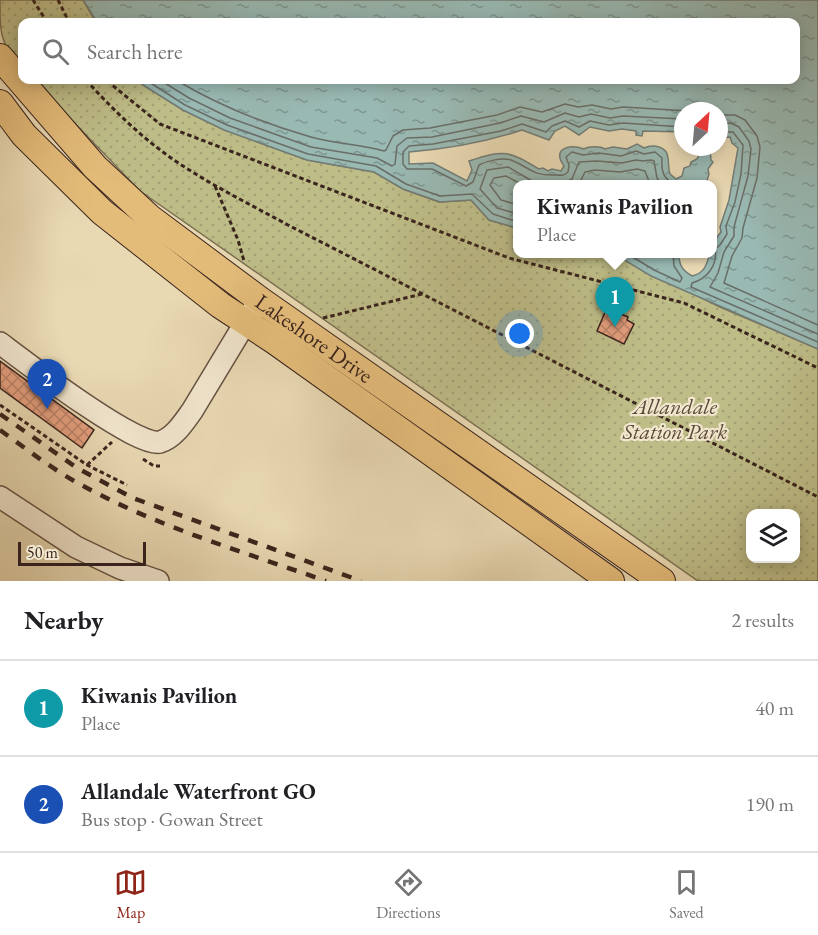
<!DOCTYPE html>
<html lang="en">
<head>
<meta charset="utf-8">
<style>
  body { margin:0; font-family:"EB Garamond",serif; background:#f2f2f2; color:#202124 }
  .controls { position:absolute; right:18px; bottom:18px; display:grid; overflow:hidden; border-radius:12px; box-shadow:0 3px 15px #0003 }
  .controls button { width:54px; height:54px; display:grid; place-items:center; padding:0; border:0; border-bottom:2px solid #e0e0e0; background:#fff; color:#202124; font:30px sans-serif }
  .compass { position:absolute; left:674px; top:102px; width:54px; height:54px; border-radius:50%; background:#fff; box-shadow:0 3px 15px #0003; rotate:26deg }
  .scale { position:absolute; left:18px; bottom:15px; width:128px; box-sizing:border-box; padding-left:6px; border:3px solid #3a241d; border-top:0; font-size:16px; line-height:21px; white-space:nowrap; color:#3a241d; -webkit-text-stroke:4px #f1e6ce; paint-order:stroke }
  .you { position:absolute; left:520px; top:334px; width:21px; height:21px; margin:-15px; border:4px solid #fff; border-radius:50%; background:#1a73e8; box-shadow:0 0 0 9px #1a73e833 }
  .badge { display:grid; place-items:center; width:39px; height:39px; border-radius:50%; background:#8f2418; color:#fff; font-size:20px; font-weight:700 }
  .pin { position:absolute; translate:-50% -50px; filter:drop-shadow(0 2px 3px #0008) }
  .pin::after { content:''; position:absolute; top:32px; width:21px; height:18px; background:inherit; clip-path:polygon(0 0,100% 0,50% 100%) }
  .popup { position:absolute; left:513px; top:180px; width:204px; height:78px; box-sizing:border-box; display:grid; place-content:center; border-radius:12px; background:#fff; filter:drop-shadow(0 2px 4px #0005); font-size:20px; white-space:nowrap; color:#757577 }
  .popup b { font-size:22px; color:#202124 }
  .popup::after { content:''; position:absolute; left:50%; top:100%; margin-left:-12px; border:12px solid transparent; border-top-color:#fff }
  .list { margin:0; padding:0; list-style:none }
  h2 { display:flex; justify-content:space-between; align-items:center; height:78px; margin:0; padding:0 24px; font-size:26px }
  h2 small { font-size:20px; font-weight:400; color:#757577 }
  .list li { display:grid; grid-template-columns:39px 1fr auto; gap:18px; align-items:center; box-sizing:border-box; height:96px; padding:0 24px; border-top:2px solid #e0e0e0 }
  .list b { display:block; font-size:22px; white-space:nowrap }
  .list p { margin:0; font-size:20px; white-space:nowrap; color:#757577 }
  .list em { font-size:20px; font-style:normal; color:#757577 }
  .icon { flex:none; width:33px; height:33px; fill:none; stroke:currentColor; stroke-width:2; stroke-linecap:round; stroke-linejoin:round }
  .map { position:relative; flex:none; width:818px; height:581px; overflow:hidden }
  .search { position:absolute; background:#fff; box-shadow:0 3px 15px #0003; left:18px; right:18px; top:18px; height:66px; display:flex; align-items:center; gap:15px; box-sizing:border-box; padding:0 21px; border-radius:12px; color:#757577; font-size:22px }
  .sheet { height:270px; background:#fff }
  nav { display:flex; justify-content:space-around; align-items:center; box-sizing:border-box; height:84px; border-top:2px solid #e0e0e0; background:#fff; font-size:16px; color:#757577 }
  nav a { display:grid; justify-items:center; gap:3px }
  nav .on { color:#8f2418 }
  .map>svg:first-child { display:block }
</style>
</head>
<body>
<div class="map">
<svg width="818" height="581" viewBox="0 0 818 581">
  <defs>
    <pattern id="green-dots" width="8" height="8" patternUnits="userSpaceOnUse" patternTransform="scale(1.5)"><rect width="8" height="8" fill="#bebd88"/><path d="M2 2h.1M6 6h.1" fill="none" stroke="#a4a275" stroke-width="1.8" stroke-linecap="round"/></pattern>
    <pattern id="water-ripples" width="26" height="14" patternUnits="userSpaceOnUse" patternTransform="scale(1.5)"><rect width="26" height="14" fill="#99b9b3"/><path d="M2 4q2-2 4 0t4 0M15 11q2-2 4 0t4 0" fill="none" stroke="#7e9691"/></pattern>
    <pattern id="building-cross-hatch" width="8" height="8" patternUnits="userSpaceOnUse" patternTransform="scale(1.5)"><rect width="8" height="8" fill="#e39e7d"/><path d="M0 0l8 8M0 8l8-8" fill="none" stroke="#b98166"/></pattern>
  </defs>
  <rect width="100%" height="100%" fill="#e9d9b3"/>
  <filter id="stains"><feTurbulence type="fractalNoise" baseFrequency=".00333" numOctaves="4"/><feColorMatrix values="0 0 0 0 .2 0 0 0 0 .09 0 0 0 0 .02 0 0 0 .5 -.17"/></filter>
  <radialGradient id="worn" r=".72"><stop offset=".6" stop-color="#630" stop-opacity="0"/><stop offset="1" stop-color="#630" stop-opacity=".3"/></radialGradient>
  <g fill="url(#green-dots)" stroke="#7c7052" stroke-width="1.5" fill-rule="evenodd">
    <path d="M0,0h83l13,22h-74v47c-22,-27 -22,-34 -22,-69z"/>
    <path d="M33,80h105l5,5 40,25 42,20 82,30 67,12 29,17 36,13 32,-2 18,20 28,8 1,26h102l6,7 94,46 98,42v232h-120l-558,-390zM750,514h46v44h-46z"/>
  </g>
  <path fill="url(#water-ripples)" stroke="#737d77" stroke-width="1.5" d="M83,0h735v349l-167,-73 -25,-15 -6,-7h59c0,11 3,16 13,22 13,-3 14,-11 18,-22h2l5,-17 4,-5 -1,-5 9,-27 9,-52 -6,-5 -2,-6 -11,1v-27h-36v21l-40,-1 -1,5 -6,-1v-4l-14,-2 -13,2 -19,-4 -11,8 -14,-9 -10,5 -6,9 -27,-10c-36,12 -75,19 -113,22v12l24,-1 34,18 5,-11 -3,-9c36,-12 39,-10 70,8l4,-1 5,3 4,-2 9,2 3,-5c-13,-18 6,-22 20,-17 5,-3 16,-3 21,0l8,-2 14,2 10,-5 7,4c9,-4 23,-2 24,10 1,6 0,10 2,16l6,5 6,-3 2,-8 6,-2 1,-4 6,-3 2,-4 -2,-8h13l1,13 2,2 -5,7 1,5 -3,10h-188l-1,44 -28,-8 -18,-20 -31,2 -37,-13 -29,-17 -67,-12 -83,-30 -41,-20 -40,-25 -5,-5h658v-58h-699z"/>
  <g fill="none" stroke-linecap="round" stroke-linejoin="round">
    <g stroke="#6a6e68" stroke-width="1.5">
      <path d="M146,80l39,25 42,20 81,29 68,12 30,18 34,12 32,-2 21,20 25,8"/>
      <path d="M160,80l29,18 41,20 81,29 66,11 15,8 3,-2 2,-18 10,-8 25,-1 68,-14 21,-7 23,6 21,-9 14,4 12,-3 19,4 13,-2 60,3"/>
      <path d="M176,80c42,25 89,44 135,57 24,7 49,7 73,14l2,-1 7,-14 10,-6 27,-2 67,-13 23,-8 22,5 23,-8 13,3 14,-2 19,4 12,-2 66,4"/>
      <path d="M719,115h16l10,5 12,16 3,11 -3,31 -14,50 -1,10 -10,18 -8,27 94,42"/>
      <path d="M719,124l12,-1 8,4 10,14 2,8 -3,27 -14,51v9l-10,16 -6,21 -8,14 108,47"/>
      <path d="M719,132h14l10,13 -2,29 -6,28 -9,24 1,8 -7,11 -5,4c3,16 -8,30 -23,34l-1,4 127,55"/>
      <path d="M579,184l6,-12 10,-2 25,2 17,-3 8,2 5,13"/>
      <path d="M674,184c-11,-6 -13,-13 -12,-26l-7,-6 -11,2 -8,-3 -15,5 -22,-3 -16,2 -11,-3 -6,5 3,8 -1,7c-6,5 -6,3 -13,3 -23,1 -24,-7 -44,-15 -9,-3 -24,1 -32,5l-6,17 -7,4 -34,-17h-25l-4,-5v-12l6,-6 24,-2 68,-13 21,-7 24,8 6,-6 13,-5 14,6 11,-6 19,4 14,-2 60,4"/>
      <path d="M518,205l-17,-5 -11,-15 4,-7 12,-2 15,8"/>
      <path d="M518,214l-21,-6 -17,-19 7,-19 21,-3 24,14 15,3 17,-1 8,-4 7,-17 18,-1 25,2 14,-3 7,1 8,-1 3,1 3,17 4,6"/>
      <path d="M628,254l26,16 26,12 2,-4 -8,-12 -1,-12"/>
    </g>
  </g>
  <g fill="url(#building-cross-hatch)" stroke="#3a241d" stroke-width="1.5">
    <path d="M606,310l7,3 1,-2 14,6 -1,3 7,4 -10,20 -27,-13z"/>
    <path d="M0,361l94,69 -12,18 -82,-60z"/>
  </g>
  <g fill="none" stroke-linecap="round" stroke-linejoin="round">
    <g stroke="#665142" stroke-width="24">
      <g id="minor">
        <path d="M0,343c24,18 137,105 160,99 14,-4 24,-20 32,-31l61,-101"/>
        <path d="M0,497l76,50 44,21 38,13"/>
      </g>
    </g>
    <g stroke="#3a241d" stroke-width="28">
      <g id="major">
        <path id="s1" d="M0,57l95,110 55,51 110,82 402,281"/>
        <path d="M0,103l24,32 78,77 118,93 56,37 335,239"/>
      </g>
    </g>
    <g stroke="#3a241d" stroke-width="3" stroke-dasharray="4.5 3" stroke-linecap="butt">
      <path d="M33,0l14,22"/>
      <path d="M58,0l11,22"/>
      <path d="M86,80c28,31 61,63 97,86 34,22 70,40 105,59l530,272"/>
      <path d="M108,80l4,5 48,39 349,134 175,45 134,65"/>
      <path d="M215,186l23,54 6,21"/>
      <path d="M323,318l99,-24"/>
      <path d="M0,405l87,60 40,20"/>
      <path d="M143,459l11,7h6"/>
      <path d="M87,465l25,-23"/>
    </g>
    <use href="#minor" stroke="#f1e6ce" stroke-width="21"/>
    <use href="#major" stroke="#e4bc7a" stroke-width="26"/>
    <g stroke="#3a241d" stroke-width="4.5" stroke-dasharray="10 10" stroke-linecap="butt">
      <path d="M0,414l77,54 56,30 228,83"/>
      <path d="M0,430c29,21 56,42 87,58 74,40 160,65 239,93"/>
    </g>
  </g>
  <g text-anchor="middle" stroke-width="4.5" stroke-linejoin="round" paint-order="stroke">
    <g font-size="22" fill="#3a241d" stroke="#f1e6ce">
      <text dy="8" stroke="none"><textPath href="#s1" startOffset="424">Lakeshore Drive</textPath></text>
    </g>
    <g font-size="22" font-style="italic" fill="#5b4a38" stroke="#f1e6ce">
      <text x="675" y="414">Allandale<tspan x="675" dy="25">Station Park</tspan></text>
    </g>
  </g>
  <rect width="100%" height="100%" filter="url(#stains)"/>
  <rect width="100%" height="100%" fill="url(#worn)"/>
</svg>
<div class="controls">
<button><svg class="icon" aria-label="layers" viewBox="0 0 24 24"><path d="M12 4l9 5-9 5-9-5zM3 14l9 5 9-5"/></svg></button>
</div>
<svg class="compass" viewBox="-18 -18 36 36"><path d="M0-13l5 13h-10z" fill="#e53935"/><path d="M0 13l5-13h-10z" fill="#757577"/></svg>
<div class="scale">50 m</div>
<div class="you"></div>
<div class="pin badge" style="left:615px;top:327px;background:#0f9aa8">1</div>
<div class="popup"><b>Kiwanis Pavilion</b>Place</div>
<div class="pin badge" style="left:47px;top:409px;background:#1a4fb4">2</div>
<div class="search"><svg class="icon" aria-label="search" viewBox="0 0 24 24"><circle cx="10" cy="10" r="6"/><path d="M15 15l6 6"/></svg>Search here</div>
</div>
<section class="sheet">
<h2>Nearby<small>2 results</small></h2>
<ul class="list">
<li><span class="badge" style="background:#0f9aa8">1</span><div><b>Kiwanis Pavilion</b><p>Place</p></div><em>40 m</em></li>
<li><span class="badge" style="background:#1a4fb4">2</span><div><b>Allandale Waterfront GO</b><p>Bus stop · Gowan Street</p></div><em>190 m</em></li>
</ul>
</section>
<nav>
<a class="on"><svg class="icon" aria-label="map" viewBox="0 0 24 24"><path d="M3 6l6-2 6 2 6-2v14l-6 2-6-2-6 2zM9 4v14M15 6v14"/></svg>Map</a>
<a><svg class="icon" aria-label="directions" viewBox="0 0 24 24"><path d="M12 3l9 9-9 9-9-9zM9 14v-3h6M13 9l2 2-2 2"/></svg>Directions</a>
<a><svg class="icon" aria-label="saved" viewBox="0 0 24 24"><path d="M7 4h10v16l-5-4-5 4z"/></svg>Saved</a>
</nav>
</body>
</html>
